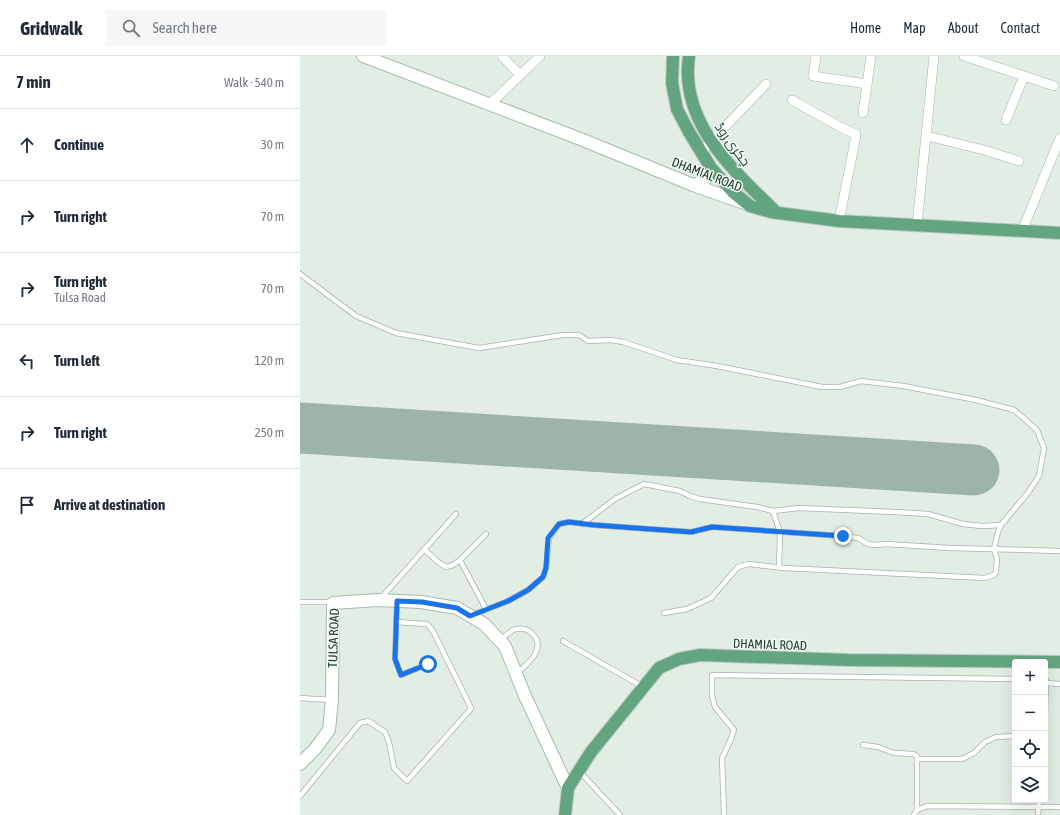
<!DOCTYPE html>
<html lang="en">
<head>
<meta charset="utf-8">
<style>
  body { margin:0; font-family:"Asap Condensed",Cairo,sans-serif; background:#f6f6f7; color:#1f2937 }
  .controls { position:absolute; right:12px; bottom:12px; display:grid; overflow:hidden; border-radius:4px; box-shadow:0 4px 16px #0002 }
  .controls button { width:36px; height:36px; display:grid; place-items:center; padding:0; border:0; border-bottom:1px solid #e0e1e3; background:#fff; color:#1f2937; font:20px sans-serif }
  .stop { position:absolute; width:12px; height:12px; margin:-9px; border:3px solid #1a73e8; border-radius:50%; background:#fff }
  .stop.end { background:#1a73e8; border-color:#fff; box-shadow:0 1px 4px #0008 }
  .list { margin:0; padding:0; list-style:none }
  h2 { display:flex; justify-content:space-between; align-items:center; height:52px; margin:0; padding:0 16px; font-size:17px }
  h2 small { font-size:13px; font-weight:400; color:#747a83 }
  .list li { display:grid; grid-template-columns:26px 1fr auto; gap:12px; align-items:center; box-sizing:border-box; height:72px; padding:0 16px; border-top:1px solid #e0e1e3 }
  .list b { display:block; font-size:15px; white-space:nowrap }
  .list p { margin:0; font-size:13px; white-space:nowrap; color:#747a83 }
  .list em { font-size:13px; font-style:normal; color:#747a83 }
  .icon { flex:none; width:22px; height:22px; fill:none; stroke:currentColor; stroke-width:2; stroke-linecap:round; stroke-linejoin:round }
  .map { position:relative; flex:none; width:760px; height:759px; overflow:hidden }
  header { display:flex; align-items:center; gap:24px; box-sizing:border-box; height:56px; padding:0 20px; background:#fff; border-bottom:1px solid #e0e1e3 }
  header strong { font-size:19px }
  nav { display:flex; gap:22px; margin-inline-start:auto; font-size:14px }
  .search { width:280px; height:36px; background:#f6f6f7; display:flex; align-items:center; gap:10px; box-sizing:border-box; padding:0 14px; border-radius:4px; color:#747a83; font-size:15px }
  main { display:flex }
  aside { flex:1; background:#fff }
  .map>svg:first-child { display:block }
</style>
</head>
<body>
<header>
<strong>Gridwalk</strong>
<div class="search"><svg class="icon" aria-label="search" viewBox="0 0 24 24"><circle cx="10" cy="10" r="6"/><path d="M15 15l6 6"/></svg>Search here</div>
<nav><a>Home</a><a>Map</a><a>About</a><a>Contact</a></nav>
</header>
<main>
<aside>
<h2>7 min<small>Walk · 540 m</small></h2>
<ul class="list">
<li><svg class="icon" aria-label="ahead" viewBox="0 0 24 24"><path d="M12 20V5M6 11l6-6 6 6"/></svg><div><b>Continue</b></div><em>30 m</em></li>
<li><svg class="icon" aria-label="right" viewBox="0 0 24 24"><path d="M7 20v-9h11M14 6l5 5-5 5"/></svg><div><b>Turn right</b></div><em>70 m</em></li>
<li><svg class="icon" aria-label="right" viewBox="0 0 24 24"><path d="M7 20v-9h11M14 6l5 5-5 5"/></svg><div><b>Turn right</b><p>Tulsa Road</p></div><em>70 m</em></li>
<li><svg class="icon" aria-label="left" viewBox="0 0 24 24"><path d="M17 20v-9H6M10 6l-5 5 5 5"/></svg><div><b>Turn left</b></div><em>120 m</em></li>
<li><svg class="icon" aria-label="right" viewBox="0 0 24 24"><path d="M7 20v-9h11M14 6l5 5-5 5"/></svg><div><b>Turn right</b></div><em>250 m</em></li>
<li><svg class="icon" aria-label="arrive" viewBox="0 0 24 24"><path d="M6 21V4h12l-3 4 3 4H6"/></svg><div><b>Arrive at destination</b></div></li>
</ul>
</aside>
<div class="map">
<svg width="760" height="759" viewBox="0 0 760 759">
  <rect width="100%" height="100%" fill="#e2ede4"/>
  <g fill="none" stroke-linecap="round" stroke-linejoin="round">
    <path stroke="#9eb4a6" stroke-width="51" d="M0,372l674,42"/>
    <g stroke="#a4b5aa" stroke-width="6">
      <g id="lane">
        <path d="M0,218l56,42 40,17 83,15 84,-13h16l9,6 23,-1 12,2 54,18 40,6 105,21h18l21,-6 42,5 73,14 38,10 23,20 7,18 -5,28 -12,18 -26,31 -3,7 -4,17 3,10 -1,13 -2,3 -9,3 -201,-10 -36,-4 -10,3 -27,31 -24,11 -23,4"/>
        <path d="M473,455l7,21 -1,35"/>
        <path d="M282,468l33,-25 29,-15 36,7 10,5 10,3 57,8 16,4 26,-3 96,4 33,2 35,10 19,2 19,-1"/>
        <path d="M186,478l-26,26 26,49"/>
        <path d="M124,493l14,13 8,5 7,-2 7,-5"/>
        <path d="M81,542l75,-84"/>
        <path d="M97,545l-2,58 6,16 27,-11"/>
        <path d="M0,546h31"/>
        <path d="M172,559l36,-14 20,-11 15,-13 3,-9 3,-30 10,-14 10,-2 25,3 97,7 21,-5 131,9 15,2 10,6 8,1 10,-1 64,4 110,3"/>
        <path d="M201,584c4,-4 10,-10 15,-11 13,-3 26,10 20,23 -3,8 -12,15 -19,21"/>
        <path d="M263,585l80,46"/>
        <path d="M745,624h1l-1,32"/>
        <path d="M746,627l14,1"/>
        <path d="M0,642l32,2"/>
        <path d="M563,689l15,2 16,6 19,1 4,2v54"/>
        <path d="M618,703h44l12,-6 11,-11 11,-5 19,-1"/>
        <path d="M280,716l40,43"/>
        <path d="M0,740l60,-73 8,-2 17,11 4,10 5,26 13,13 62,-70 2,-3 -38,-77 -6,-7 -31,-2"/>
        <path d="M424,759l-2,-57 9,-19 3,-9 -19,-23 -3,-11v-21l303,4"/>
        <path d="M614,759l3,-5 10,-4 133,1"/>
        <path d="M738,759l1,-15"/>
      </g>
    </g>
    <g stroke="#a4b5aa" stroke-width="10">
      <g id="street">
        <path d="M202,0l18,19"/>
        <path d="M516,0l-3,20 54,8"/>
        <path d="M664,0l90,30"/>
        <path d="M492,44l50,28 14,6v2l-17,85"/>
        <path d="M190,48l50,-48"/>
        <path d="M563,57l8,-57"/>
        <path d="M706,64l18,-44"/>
        <path d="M627,80l57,14 35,11"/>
        <path d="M401,96l65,-68"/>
        <path d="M617,169l17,-169"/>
        <path d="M722,175l38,-93"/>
      </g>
    </g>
    <g stroke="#a2bcac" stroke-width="14">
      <g id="secondary">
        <path d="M63,0l220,84 110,45 54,19"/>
        <path d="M393,129c10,-3 16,-6 18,-17"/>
        <path d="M0,708l15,-15 14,-19 3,-30 1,-97 45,-3 43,2 36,6 27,16 21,22 20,50 43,92"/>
      </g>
    </g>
    <g stroke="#c1c9c4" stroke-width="14">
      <g id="primary">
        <path d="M373,0l-1,27 5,26 12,23 22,36 22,24 17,14 21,6 68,9 221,12"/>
        <path d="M389,0c-10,67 45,115 88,157"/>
        <path d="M265,759l3,-27 23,-36 68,-84 20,-9 21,-4 149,5 211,2"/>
      </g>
    </g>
    <use href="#lane" stroke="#fff" stroke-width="4.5"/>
    <use href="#street" stroke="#fff" stroke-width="9"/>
    <use href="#secondary" stroke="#fff" stroke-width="12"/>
    <use href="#primary" stroke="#64a581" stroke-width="12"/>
  </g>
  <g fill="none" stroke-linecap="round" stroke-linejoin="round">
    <path stroke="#1a73e8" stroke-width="5" d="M128,608l-27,11 -6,-16 2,-58 25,1 35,6 13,8 38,-15 20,-11 15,-13 3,-9 2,-30 11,-14 10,-2 25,3 97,7 21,-5 131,9"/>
  </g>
  <g text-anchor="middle" stroke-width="3" stroke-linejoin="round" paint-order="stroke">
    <g font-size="13" fill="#213f2e" stroke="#f2f9f4">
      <text transform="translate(433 88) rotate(54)" y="5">چکری روڈ</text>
      <text transform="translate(407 118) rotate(21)" y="5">DHAMIAL ROAD</text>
      <text transform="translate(33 582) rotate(-88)" y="5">TULSA ROAD</text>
      <text transform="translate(470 588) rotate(2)" y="5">DHAMIAL ROAD</text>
    </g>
  </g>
</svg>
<div class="controls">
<button>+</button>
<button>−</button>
<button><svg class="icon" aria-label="locate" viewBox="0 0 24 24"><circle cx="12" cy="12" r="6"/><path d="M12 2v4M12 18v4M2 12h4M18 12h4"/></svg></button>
<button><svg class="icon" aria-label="layers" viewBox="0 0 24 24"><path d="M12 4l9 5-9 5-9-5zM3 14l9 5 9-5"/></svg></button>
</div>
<div class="stop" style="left:128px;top:608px"></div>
<div class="stop end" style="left:543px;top:480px"></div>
</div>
</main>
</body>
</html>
